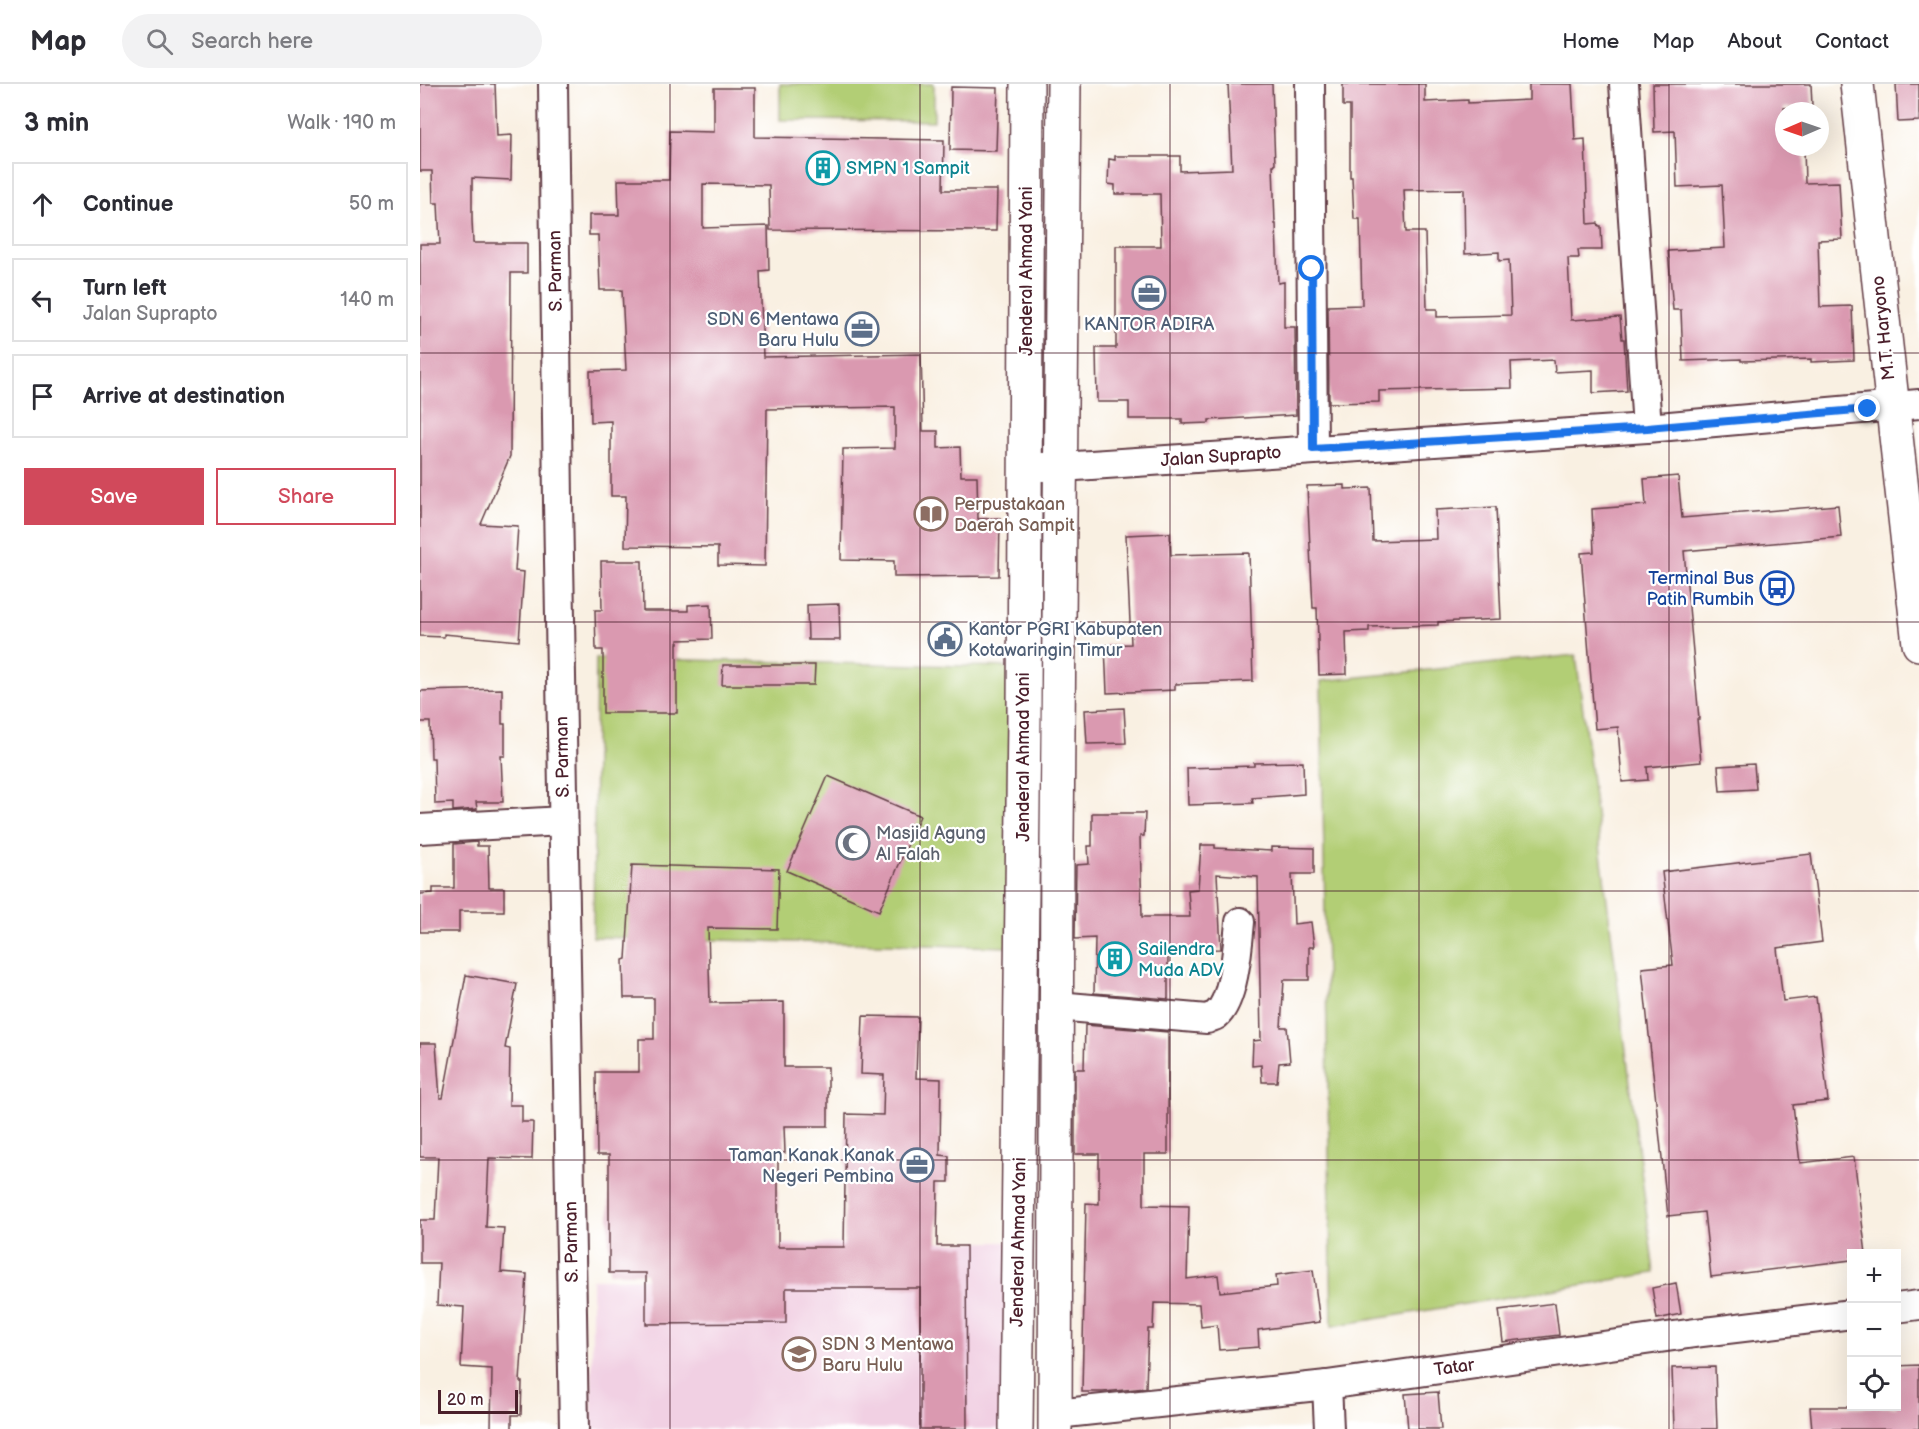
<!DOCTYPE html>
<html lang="en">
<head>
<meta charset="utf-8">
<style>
  body { margin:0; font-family:"Balsamiq Sans",sans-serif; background:#f2f2f3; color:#2b2b33 }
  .controls { position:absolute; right:18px; bottom:18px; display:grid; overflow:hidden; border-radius:0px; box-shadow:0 6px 24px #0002 }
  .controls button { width:54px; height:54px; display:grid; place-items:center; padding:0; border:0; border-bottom:2px solid #e1e1e2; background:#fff; color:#2b2b33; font:30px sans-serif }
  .compass { position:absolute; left:1355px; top:18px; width:54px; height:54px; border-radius:50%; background:#fff; box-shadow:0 6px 24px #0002; rotate:268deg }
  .scale { position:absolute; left:18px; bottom:15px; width:80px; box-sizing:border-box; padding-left:6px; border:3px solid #4a1f2b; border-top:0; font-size:16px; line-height:21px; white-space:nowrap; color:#4a1f2b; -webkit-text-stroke:4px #fff; paint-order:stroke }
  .stop { position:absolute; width:18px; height:18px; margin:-14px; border:4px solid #1a73e8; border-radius:50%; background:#fff }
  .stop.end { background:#1a73e8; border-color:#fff; box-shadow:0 2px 6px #0008 }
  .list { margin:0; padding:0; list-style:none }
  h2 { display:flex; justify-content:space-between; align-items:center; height:78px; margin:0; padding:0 24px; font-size:26px }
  h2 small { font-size:20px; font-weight:400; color:#7c7c81 }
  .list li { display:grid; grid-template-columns:39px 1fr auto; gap:18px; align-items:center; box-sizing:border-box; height:84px; margin:0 12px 12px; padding:0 12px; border:2px solid #e1e1e2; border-radius:0px }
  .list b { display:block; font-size:22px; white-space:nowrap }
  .list p { margin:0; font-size:20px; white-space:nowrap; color:#7c7c81 }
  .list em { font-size:20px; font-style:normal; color:#7c7c81 }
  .actions { display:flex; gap:12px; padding:18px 24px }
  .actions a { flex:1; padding:14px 0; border:2px solid #d1495b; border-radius:0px; text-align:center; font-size:21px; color:#d1495b }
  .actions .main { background:#d1495b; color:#fff }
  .icon { flex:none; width:33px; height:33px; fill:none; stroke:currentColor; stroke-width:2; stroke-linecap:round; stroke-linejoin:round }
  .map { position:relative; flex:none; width:1499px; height:1345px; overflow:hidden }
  header { display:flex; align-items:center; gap:36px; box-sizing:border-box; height:84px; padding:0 30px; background:#fff; border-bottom:2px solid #e1e1e2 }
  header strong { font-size:28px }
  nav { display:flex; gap:33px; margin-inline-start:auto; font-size:21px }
  .search { width:420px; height:54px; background:#f2f2f3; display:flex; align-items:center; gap:15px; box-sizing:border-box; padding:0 21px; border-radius:33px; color:#7c7c81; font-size:22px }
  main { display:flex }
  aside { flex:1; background:#fff }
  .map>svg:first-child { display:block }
</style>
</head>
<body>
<header>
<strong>Map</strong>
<div class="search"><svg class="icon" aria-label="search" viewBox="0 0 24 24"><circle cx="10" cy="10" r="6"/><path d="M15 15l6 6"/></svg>Search here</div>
<nav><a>Home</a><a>Map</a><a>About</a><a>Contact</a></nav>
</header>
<main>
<aside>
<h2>3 min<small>Walk · 190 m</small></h2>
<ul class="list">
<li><svg class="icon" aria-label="ahead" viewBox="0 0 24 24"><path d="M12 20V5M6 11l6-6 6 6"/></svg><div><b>Continue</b></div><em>50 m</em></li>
<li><svg class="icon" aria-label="left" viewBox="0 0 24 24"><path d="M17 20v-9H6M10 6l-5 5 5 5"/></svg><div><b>Turn left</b><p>Jalan Suprapto</p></div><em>140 m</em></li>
<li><svg class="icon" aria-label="arrive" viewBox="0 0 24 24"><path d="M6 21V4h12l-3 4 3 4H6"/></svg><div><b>Arrive at destination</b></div></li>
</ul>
<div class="actions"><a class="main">Save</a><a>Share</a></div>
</aside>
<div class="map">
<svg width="1499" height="1345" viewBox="0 0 1499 1345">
  <rect width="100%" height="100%" fill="#fff"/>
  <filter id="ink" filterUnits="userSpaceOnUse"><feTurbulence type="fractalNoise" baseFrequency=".0167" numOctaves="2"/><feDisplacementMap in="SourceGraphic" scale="12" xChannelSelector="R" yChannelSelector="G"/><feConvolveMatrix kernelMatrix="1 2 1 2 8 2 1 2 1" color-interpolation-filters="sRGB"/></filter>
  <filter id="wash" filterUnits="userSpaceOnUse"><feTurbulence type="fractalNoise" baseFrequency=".008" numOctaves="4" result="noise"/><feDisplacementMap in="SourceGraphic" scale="24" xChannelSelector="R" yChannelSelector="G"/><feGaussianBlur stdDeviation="1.35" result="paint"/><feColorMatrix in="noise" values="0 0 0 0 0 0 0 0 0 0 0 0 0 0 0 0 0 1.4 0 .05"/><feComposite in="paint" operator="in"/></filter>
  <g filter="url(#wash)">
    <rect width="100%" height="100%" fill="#f9f0e2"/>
    <path fill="#f1d0e3" d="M589,1158l-4,187h-413v-150l191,-2v-33z"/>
    <g fill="#b2ce74" stroke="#7e7650" stroke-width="1.5">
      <path d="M360,0h154v37l-154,-1z"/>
      <path d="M1156,571l78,618 -322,53 -11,-645z"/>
      <path d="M176,574l415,9 -2,280 -416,-10z"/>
    </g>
    <g id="blocks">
      <g fill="#da99b0" fill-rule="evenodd">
        <path d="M0,0h75l2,52 15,-1 -1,45 -39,-2v42l1,23h54v30h-16l-1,183 -29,68 37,2 -3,45 9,1 -5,69 -75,-7v3l-24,-1v-392h20l-2,-41h-5l-1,-32h-12z"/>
        <path d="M808,0h44l3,81h-2l2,59h1l2,59 6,-1v45h11l1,88 -87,5v3l-27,1v-5h-53v-17h-32l-1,-54h20v-102h45l-1,-52h-45v-9l-7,-1 1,-25 6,1v-4h65v15l52,-2z"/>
        <path d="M923,0h82v18l43,-2v3l61,-3v-16h43l3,56 10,-1 3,85 10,-1 1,3h2l1,24h-24l1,8h-11l3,62 49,-3 2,22h2l3,52 -34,2v-23l-38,2 -1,-12 -43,2 1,26 -133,3v11l-50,1 -1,-97 34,-1 -2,-86h-6l-2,-42h-2v-71h-7zM1044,105l1,65 34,-2v9l10,-1 2,55 -74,2v-8h-10l-2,-77h-19l-2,-42z"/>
        <path d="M1233,0h158l1,22 -28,2v39h20l1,36 34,-1 3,57 -24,1 2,67 32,-1 2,54 -43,2v-3l-70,2v-2l-58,2 -2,-51h-8l-5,-59 57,-3 -3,-63 -45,2 -2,-56 -21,1z"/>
        <path d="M1476,0h23v37l-21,1z"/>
        <path d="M531,3l47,1 -2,63 -46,-1z"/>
        <path d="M294,4h41v49l189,3 -1,50h54l-1,41 -226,-1 -1,-45 -66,-1v44l65,-2 1,44 -9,1 3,86 158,-3 2,77h15v17l22,-1 1,29h16l1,43 22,-1 -1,58 -105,1v-16l-53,-1 2,-111 52,-1v-41l-128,2 -2,157 -47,-1v-18l-93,-1 1,-50h-15v-75l-20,1 -1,-51 36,-1 -4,-80h-22l-2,-55h-9v-20h30l-1,-35h51l1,-49 44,1z"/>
        <path d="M1258,392l4,42 156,-13 3,32 -157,14 15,168h-2l4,43 -54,5 1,13 -26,2 -4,-55 -23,2 -14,-176 13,-1 -2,-43 54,-4 -2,-26z"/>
        <path d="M925,401v4l26,-1 2,53 63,-2 -1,-29 61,-3 5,112 -63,3v3l-69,2v4l-23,1 1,42 -28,1 -2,-67h-4l-6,-122z"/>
        <path d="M750,449l1,22 78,-2 4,128 -78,3v6l-68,3 -2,-48 26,-1 -5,-109z"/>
        <path d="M181,477h41l1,50h45v-6l23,-1 1,35 -34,1v3h-1v70h-74v-63h-7l-1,-40h7z"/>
        <path d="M419,520l1,36h-32l-1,-35z"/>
        <path d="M303,581h92l-1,20h-92z"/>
        <path d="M82,605v35h3v32h-4l2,46h-27l1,7 -24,2v-8l-18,1 -1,-46h-3l-1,-36h-10v-31z"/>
        <path d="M704,624l2,35 -39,1 -2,-34z"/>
        <path d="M883,678l1,32 -52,4 1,5 -65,2 -1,-37 67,-2v-3z"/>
        <path d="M1334,680l2,25 -36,2 -2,-25z"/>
        <path d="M408,692l92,40 -41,95 -92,-40z"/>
        <path d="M672,729h53l-1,23h-4l2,81h48l-2,-27 10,-1 3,-44h14v3l56,3v-4l43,1v26h-22l2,50 17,-2 3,25h-5v33h-25l-3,47h6l3,35 -11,1 -2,19h-15l-1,-17 -9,1 1,-25 8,-1 -3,-163 -41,-3 4,75 -53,1v49l-74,-6 1,-55 -20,1 1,-74 13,-1 -1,-18h4z"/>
        <path d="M57,758v4h11l1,42h15v23h-45v21h-39v-38l13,-1v-5h21v-44z"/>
        <path d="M1391,770l11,88 -45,6 6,53 33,-4 12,104 -35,4 7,58 54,-6 12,97h-15v6l-140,17 -7,-65 -36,4 -26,-248 31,-3 -11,-93z"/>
        <path d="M212,781l147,4 -2,60 -69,-1 2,75 74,-1v65h44v59h-44l1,27h-7v94h66l2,-133 37,1 1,-40 -23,-1 2,-58 55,1 -2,61 25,1 -1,76 9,1v26h-11l-1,64h29l1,183h-47v-141h-134v35l-140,1v-51h-37v-118h-12l-1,-83h43v-33h15v-41h-30l-1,-38 3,-1z"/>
        <path d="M46,891l51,9 -12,64 5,1 -1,56h13v17h11l-1,37 -43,-1 -3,69 18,1 -3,44 26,2 -7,108h2l-1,33h-9v14h-21l1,-60 -31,-2 3,-60 -27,-2 2,-42h-19v-43h15l3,-63h-18v-114h16l4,55h3z"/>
        <path d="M665,941l83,7v122h-24v51l45,1 -2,73 31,-4 2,17 57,-6 -1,-11 37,-5 7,52 -62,8 1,17 -40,3 -2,-25 -16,2 -2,-23 -45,-1 -1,26h-5l-2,59 -43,4h-21l4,-189 13,1v-50h-24v-85h9z"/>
        <path d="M1256,1199l5,31 -24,5 -5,-31z"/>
        <path d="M1135,1219l4,32 -56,7 -4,-32z"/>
        <path d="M1499,1281v64h-107l-2,-22h86v-41z"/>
        <path d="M1295,1283l2,62h-43l-2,-61z"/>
        <path d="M1018,1308l3,37h-33l-3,-35z"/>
      </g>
    </g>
  </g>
  <g filter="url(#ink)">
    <use href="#blocks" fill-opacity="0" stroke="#643e46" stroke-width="1.5"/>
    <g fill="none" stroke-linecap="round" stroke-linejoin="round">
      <g stroke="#643e46" stroke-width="32">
        <g id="minor">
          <path d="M133,0l5,418 16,927"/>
          <path d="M890,0l3,365"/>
          <path d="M1204,0l23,344"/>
          <path d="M605,383h36l586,-39 272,-24"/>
          <path d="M0,745l143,-8"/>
          <path d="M637,922l150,13c3,-2 6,-2 9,-4 18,-14 22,-71 24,-93"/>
          <path d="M1476,1224l23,-3"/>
          <path d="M907,1301l2,44"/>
          <path d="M636,1330l271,-29 368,-52 157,-19"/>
        </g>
      </g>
      <g stroke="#643e46" stroke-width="36">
        <path id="tertiary" d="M1437,0l62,560"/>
      </g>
      <g stroke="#643e46" stroke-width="36">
        <g id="trunk">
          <path d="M596,1345l8,-713 3,-632"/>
          <path d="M635,1345l2,-590 7,-755"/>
        </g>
      </g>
      <use href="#minor" stroke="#fff" stroke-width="28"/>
      <use href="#tertiary" stroke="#fff" stroke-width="33"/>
      <use href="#trunk" stroke="#fff" stroke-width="33"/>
    </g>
  </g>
  <g fill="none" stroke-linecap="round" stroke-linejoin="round" filter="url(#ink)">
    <path stroke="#1a73e8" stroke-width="8" d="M892,185l1,180 334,-21 221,-19"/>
  </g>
  <path fill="none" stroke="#4a1f2b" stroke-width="1.5" stroke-opacity="0.55" d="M250,0v1345M500,0v1345M750,0v1345M999,0v1345M1249,0v1345M0,269h1499M0,538h1499M0,807h1499M0,1076h1499"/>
  <defs>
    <g id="building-ring" transform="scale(1.725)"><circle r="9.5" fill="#fff" stroke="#0f9aa8" stroke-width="1.5"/><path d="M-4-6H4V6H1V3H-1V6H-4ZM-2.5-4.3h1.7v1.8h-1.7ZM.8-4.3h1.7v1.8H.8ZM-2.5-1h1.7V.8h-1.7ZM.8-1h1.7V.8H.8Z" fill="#0f9aa8"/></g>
    <g id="office-ring" transform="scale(1.725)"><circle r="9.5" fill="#fff" stroke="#5c6f8a" stroke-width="1.5"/><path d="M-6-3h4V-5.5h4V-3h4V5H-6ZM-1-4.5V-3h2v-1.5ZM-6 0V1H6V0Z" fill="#5c6f8a"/></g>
    <g id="library-ring" transform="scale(1.725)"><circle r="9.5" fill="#fff" stroke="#8d6e63" stroke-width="1.5"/><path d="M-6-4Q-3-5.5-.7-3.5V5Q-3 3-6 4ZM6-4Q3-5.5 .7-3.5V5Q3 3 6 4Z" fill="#8d6e63"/></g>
    <g id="bus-ring" transform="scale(1.725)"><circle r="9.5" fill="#fff" stroke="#1a4fb4" stroke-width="1.5"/><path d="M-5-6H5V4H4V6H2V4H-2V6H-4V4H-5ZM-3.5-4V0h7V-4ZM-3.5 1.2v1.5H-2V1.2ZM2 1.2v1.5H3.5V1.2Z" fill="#1a4fb4"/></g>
    <g id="civic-ring" transform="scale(1.725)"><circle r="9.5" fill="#fff" stroke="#5c6f8a" stroke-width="1.5"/><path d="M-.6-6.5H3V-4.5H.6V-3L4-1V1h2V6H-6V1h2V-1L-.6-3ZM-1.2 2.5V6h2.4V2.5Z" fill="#5c6f8a"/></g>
    <g id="mosque-ring" transform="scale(1.725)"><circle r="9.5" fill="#fff" stroke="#6b7280" stroke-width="1.5"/><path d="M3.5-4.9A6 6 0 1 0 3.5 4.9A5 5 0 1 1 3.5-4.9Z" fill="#6b7280"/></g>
    <g id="school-ring" transform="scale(1.725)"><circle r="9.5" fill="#fff" stroke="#8d6e63" stroke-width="1.5"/><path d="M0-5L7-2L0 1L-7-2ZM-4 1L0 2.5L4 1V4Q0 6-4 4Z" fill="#8d6e63"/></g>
  </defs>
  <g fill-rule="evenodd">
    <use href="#building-ring" x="403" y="84"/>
    <use href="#office-ring" x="729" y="209"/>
    <use href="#office-ring" x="442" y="245"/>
    <use href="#library-ring" x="511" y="430"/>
    <use href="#bus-ring" x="1357" y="504"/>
    <use href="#civic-ring" x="525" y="555"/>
    <use href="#mosque-ring" x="433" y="759"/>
    <use href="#building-ring" x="695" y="875"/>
    <use href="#office-ring" x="497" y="1081"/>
    <use href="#school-ring" x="379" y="1270"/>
  </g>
  <g text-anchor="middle" stroke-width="4.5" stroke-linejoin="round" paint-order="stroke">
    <g font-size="18" fill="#0d838f" stroke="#fff" text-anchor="start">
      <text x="426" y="90">SMPN 1 Sampit</text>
      <text x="718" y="871">Sailendra<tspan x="718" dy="21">Muda ADV</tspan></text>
    </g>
    <g font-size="18" fill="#4a1f2b" stroke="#fff">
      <text transform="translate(135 187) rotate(-91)" y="6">S. Parman</text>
      <text transform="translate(606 187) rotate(-90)" y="6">Jenderal Ahmad Yani</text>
      <text transform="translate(1463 244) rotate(-96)" y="6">M.T. Haryono</text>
      <text transform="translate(801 372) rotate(-4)" y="6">Jalan Suprapto</text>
      <text transform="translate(142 673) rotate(-91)" y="6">S. Parman</text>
      <text transform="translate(603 673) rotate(-90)" y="6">Jenderal Ahmad Yani</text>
      <text transform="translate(151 1158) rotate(-91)" y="6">S. Parman</text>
      <text transform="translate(598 1158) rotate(-89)" y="6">Jenderal Ahmad Yani</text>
      <text transform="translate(1034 1283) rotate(-8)" y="6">Tatar</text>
    </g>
    <g font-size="18" fill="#4e5e75" stroke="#fff" text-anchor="end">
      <text x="419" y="241">SDN 6 Mentawa<tspan x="419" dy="21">Baru Hulu</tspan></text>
      <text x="729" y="246" text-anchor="middle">KANTOR ADIRA</text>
      <text x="548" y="551" text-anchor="start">Kantor PGRI Kabupaten<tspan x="548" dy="21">Kotawaringin Timur</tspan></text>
      <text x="474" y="1077">Taman Kanak Kanak<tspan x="474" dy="21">Negeri Pembina</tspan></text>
    </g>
    <g font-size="18" fill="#785e54" stroke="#fff" text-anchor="start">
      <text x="534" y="426">Perpustakaan<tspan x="534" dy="21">Daerah Sampit</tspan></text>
      <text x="402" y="1266">SDN 3 Mentawa<tspan x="402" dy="21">Baru Hulu</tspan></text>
    </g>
    <g font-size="18" fill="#164399" stroke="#fff" text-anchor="end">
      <text x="1334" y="500">Terminal Bus<tspan x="1334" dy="21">Patih Rumbih</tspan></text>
    </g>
    <g font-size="18" fill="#5b616d" stroke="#fff" text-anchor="start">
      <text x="456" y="755">Masjid Agung<tspan x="456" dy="21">Al Falah</tspan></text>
    </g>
  </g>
</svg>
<div class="controls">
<button>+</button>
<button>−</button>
<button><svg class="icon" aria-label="locate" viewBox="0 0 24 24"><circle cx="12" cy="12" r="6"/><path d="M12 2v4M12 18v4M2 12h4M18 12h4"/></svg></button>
</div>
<svg class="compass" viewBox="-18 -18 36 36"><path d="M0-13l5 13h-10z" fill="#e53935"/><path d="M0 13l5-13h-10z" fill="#7c7c81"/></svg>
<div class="scale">20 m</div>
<div class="stop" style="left:892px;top:185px"></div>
<div class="stop end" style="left:1448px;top:325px"></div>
</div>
</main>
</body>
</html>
